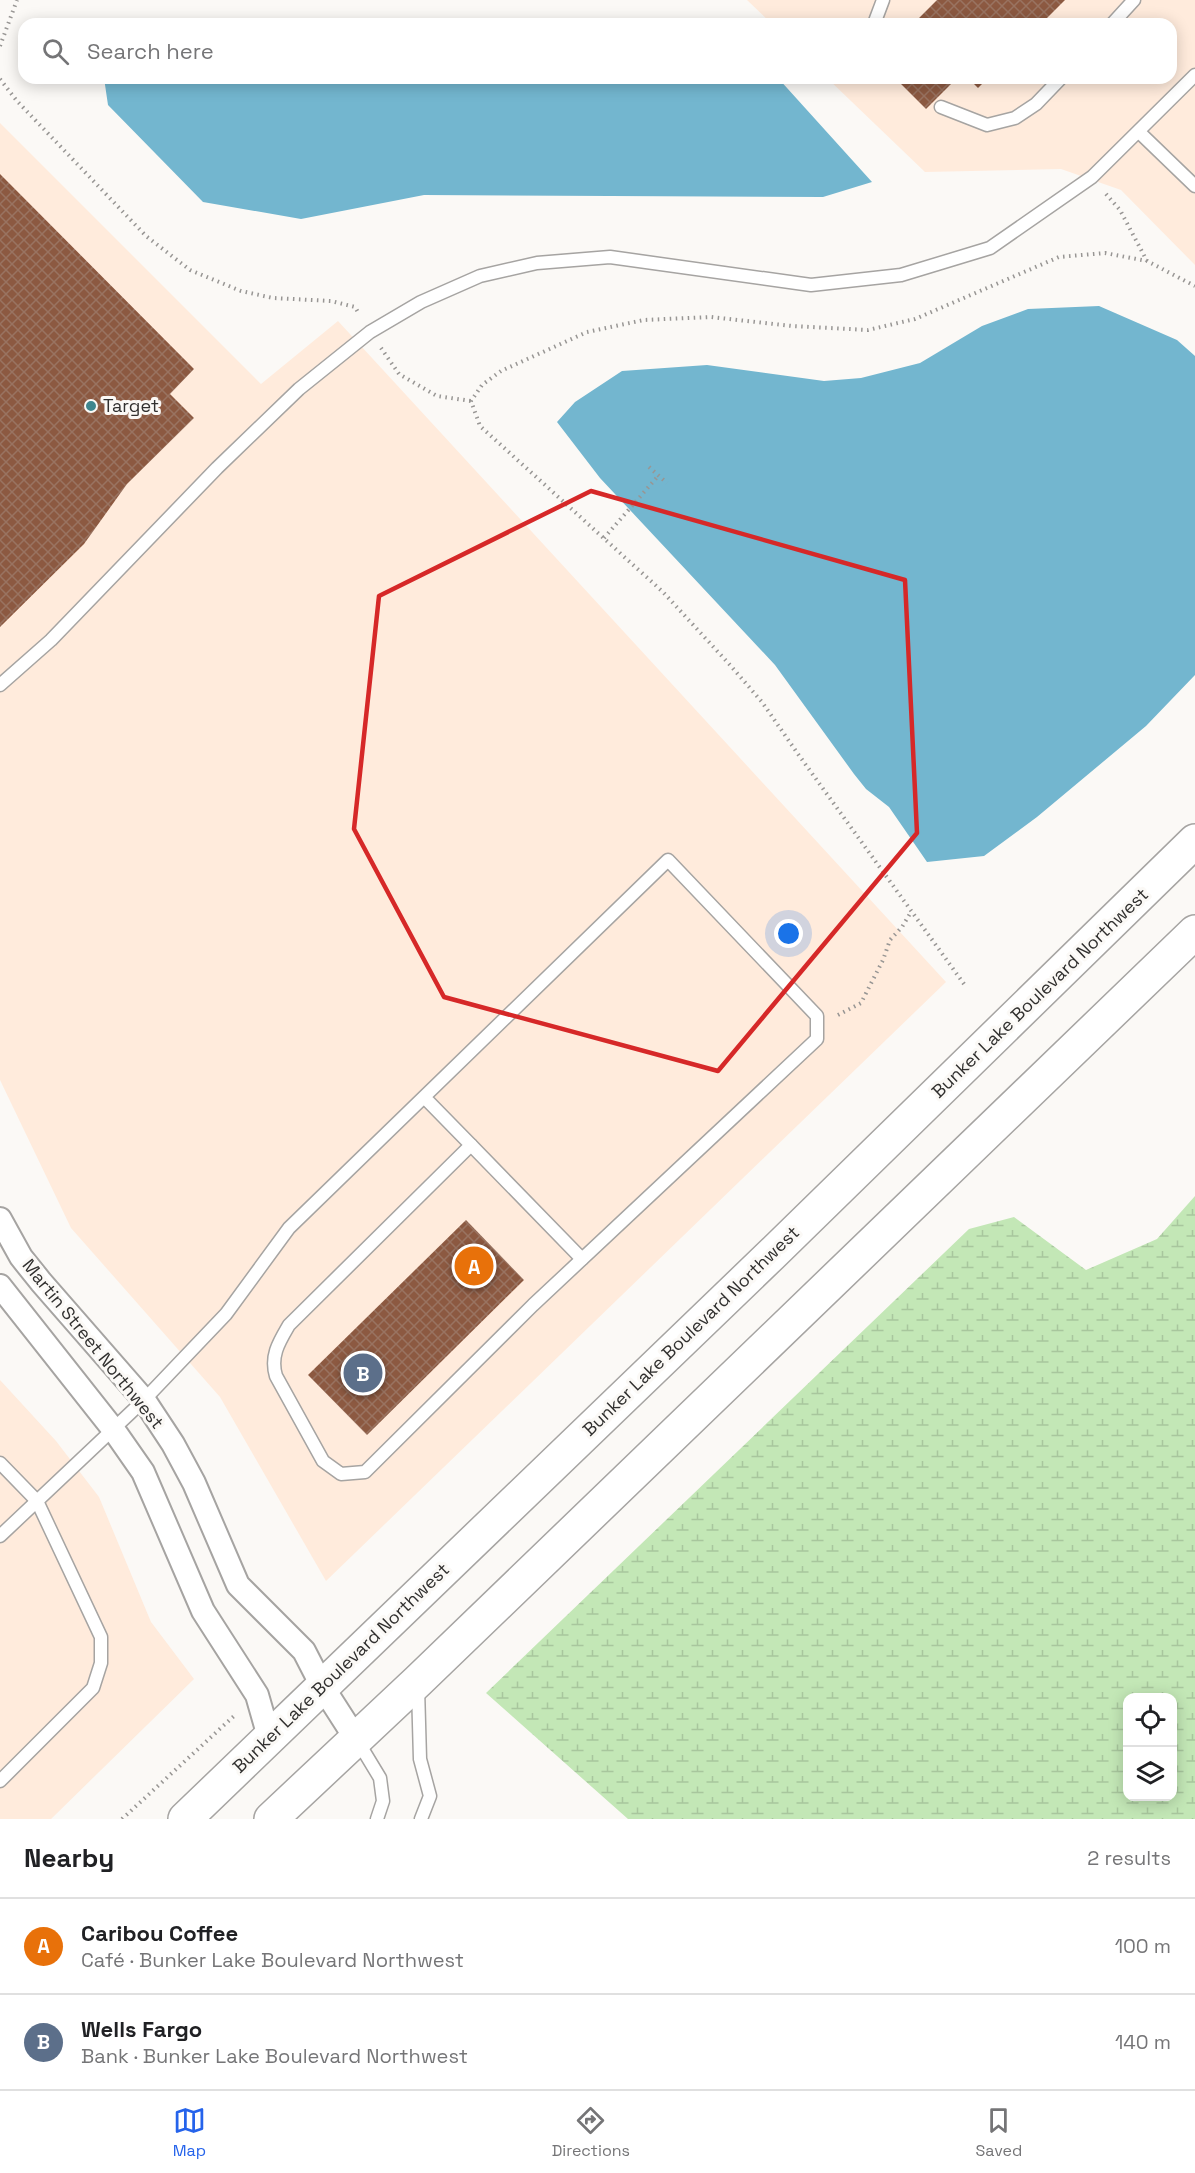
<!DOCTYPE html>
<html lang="en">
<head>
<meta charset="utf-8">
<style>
  body { margin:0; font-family:"Space Grotesk",sans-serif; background:#f2f2f2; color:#202124 }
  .controls { position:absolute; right:18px; bottom:18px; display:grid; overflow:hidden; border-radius:12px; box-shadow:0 3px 15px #0003 }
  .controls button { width:54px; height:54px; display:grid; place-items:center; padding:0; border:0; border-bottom:2px solid #e0e0e0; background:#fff; color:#202124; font:30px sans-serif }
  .you { position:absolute; left:789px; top:934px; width:21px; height:21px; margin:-15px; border:4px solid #fff; border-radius:50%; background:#1a73e8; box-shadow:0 0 0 9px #1a73e833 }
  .badge { display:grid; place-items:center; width:39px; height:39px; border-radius:50%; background:#2563eb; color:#fff; font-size:20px; font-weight:700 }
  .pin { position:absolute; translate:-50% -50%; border:3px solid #fff; box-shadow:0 2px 6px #0006 }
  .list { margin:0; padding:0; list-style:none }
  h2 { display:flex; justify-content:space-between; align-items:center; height:78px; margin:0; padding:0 24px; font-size:26px }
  h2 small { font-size:20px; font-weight:400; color:#757577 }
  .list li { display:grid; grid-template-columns:39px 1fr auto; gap:18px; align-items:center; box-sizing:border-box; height:96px; padding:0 24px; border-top:2px solid #e0e0e0 }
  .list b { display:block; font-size:22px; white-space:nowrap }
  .list p { margin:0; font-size:20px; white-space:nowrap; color:#757577 }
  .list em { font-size:20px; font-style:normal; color:#757577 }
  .icon { flex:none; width:33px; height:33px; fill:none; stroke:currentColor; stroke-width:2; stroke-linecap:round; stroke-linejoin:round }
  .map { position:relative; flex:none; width:1195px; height:1819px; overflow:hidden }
  .search { position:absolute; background:#fff; box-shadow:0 3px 15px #0003; left:18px; right:18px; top:18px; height:66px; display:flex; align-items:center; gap:15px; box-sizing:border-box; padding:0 21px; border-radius:18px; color:#757577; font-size:22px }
  .sheet { height:270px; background:#fff }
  nav { display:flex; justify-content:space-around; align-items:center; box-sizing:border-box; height:84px; border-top:2px solid #e0e0e0; background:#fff; font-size:16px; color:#757577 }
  nav a { display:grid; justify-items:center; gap:3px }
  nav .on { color:#2563eb }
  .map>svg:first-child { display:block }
</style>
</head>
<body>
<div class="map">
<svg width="1195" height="1819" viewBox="0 0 1195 1819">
  <defs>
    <pattern id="wetland-marsh" width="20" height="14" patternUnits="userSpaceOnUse" patternTransform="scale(1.5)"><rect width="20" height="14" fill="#c3e7b6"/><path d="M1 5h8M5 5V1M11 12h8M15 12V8" fill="none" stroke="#a8c69d"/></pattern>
    <pattern id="building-cross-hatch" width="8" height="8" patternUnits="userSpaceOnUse" patternTransform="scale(1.5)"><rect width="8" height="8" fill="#8c5941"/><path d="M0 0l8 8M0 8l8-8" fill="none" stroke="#997361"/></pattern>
  </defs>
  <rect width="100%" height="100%" fill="#fbf9f6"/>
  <g fill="#ffebdc">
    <path d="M747,0h448v265l-74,-75 -60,-21 -136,3 -98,-94h344v-54h-399z"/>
    <path d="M0,123l261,261 77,-63 608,661 -620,599 -106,-184 -149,-169 -71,-148z"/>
    <path d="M0,1380l56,61 43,56 52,125 43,57 -143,140h-51z"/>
  </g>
  <path fill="url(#wetland-marsh)" fill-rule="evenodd" d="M1195,1196v623h-567l-142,-126 483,-464 45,-12 72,53 71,-31zM1128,1698h44v98h-44z"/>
  <g fill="#73b6cf">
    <path d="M104,78h674l94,104 -49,15 -399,-2 -123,24 -98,-17 -95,-97z"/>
    <path d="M1099,306l78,34 18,16v319l-49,51 -109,91 -53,39 -57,6 -38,-55 -23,-18 -12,-15 -79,-109 -175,-187 -43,-56 18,-20 47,-31 85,-6 117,16 37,-3 59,-15 62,-37 46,-17z"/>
  </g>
  <g fill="url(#building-cross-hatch)">
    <path d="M937,0h128l-24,24h-128z"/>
    <path d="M895,78h62l-31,31z"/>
    <path d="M968,78h20l-10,10z"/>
    <path d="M0,174l194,195 -24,25 24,24 -67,66 -43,60 -84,83z"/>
    <path d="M466,1220l58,60 -157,155 -59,-60z"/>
  </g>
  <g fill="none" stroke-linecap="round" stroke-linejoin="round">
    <g stroke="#a6a4a2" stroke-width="15">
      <g id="lane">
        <path d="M874,24l9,-24"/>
        <path d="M1112,24l22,-24"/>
        <path d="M941,107l46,18 28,-7 21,-14 25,-26"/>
        <path d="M1139,132l56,54"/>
        <path d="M0,685l51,-45 166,-172 82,-79 71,-57 51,-30 59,-26 57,-13 73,-6 201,28 90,-10 89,-27 102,-71 103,-102"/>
        <path d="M471,1145l111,114"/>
        <path d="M0,1463l37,38 64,136v26l-8,25 -93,93"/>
        <path d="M0,1536l144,-136 82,-86 63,-86 379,-368 149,156v23l-284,266 -168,167 -24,2 -18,-13 -47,-85c-6,-20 3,-34 13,-51l182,-180 -47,-48"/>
        <path d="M418,1688l2,71 10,37 -9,23"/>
        <path d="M357,1740l23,38 3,23 -6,18"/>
      </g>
    </g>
    <g stroke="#a6a4a2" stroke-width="26">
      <g id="street">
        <path d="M0,1219l21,38 20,25 103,118 29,44 21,39 44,102 66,66 18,35 34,53"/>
        <path d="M0,1286l113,143 30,43 60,139 54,84 12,42"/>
      </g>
    </g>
    <g stroke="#a6a4a2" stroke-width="36">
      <g id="secondary">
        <path d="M185,1819l586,-564 424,-414"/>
        <path d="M271,1819l147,-138 777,-749"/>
      </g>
    </g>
    <g stroke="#989694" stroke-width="4" stroke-dasharray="1.5 4.5" stroke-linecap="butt">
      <path d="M0,46l17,-46"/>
      <path d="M0,79l17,22 129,135 44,34 51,21 32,7 58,3 24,6 4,7"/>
      <path d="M1106,194l14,16 27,51"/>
      <path d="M381,348l18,26 38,22 34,5"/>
      <path d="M649,467l18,16"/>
      <path d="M604,538l55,-63"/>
      <path d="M964,984l-166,-230 -36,-52 -32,-37 -67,-73 -183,-166 -9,-25 11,-16 19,-14 86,-39 57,-12 67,-3 81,9 76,4 47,-11 144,-62 46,-4 42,8 48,25"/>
      <path d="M838,1015l23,-12 22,-43 7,-20 12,-13 9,-15"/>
      <path d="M122,1819l113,-104"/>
    </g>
    <use href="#lane" stroke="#fff" stroke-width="12"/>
    <use href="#street" stroke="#fff" stroke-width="22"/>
    <use href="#secondary" stroke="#fff" stroke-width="33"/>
  </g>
  <path fill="none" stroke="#d62828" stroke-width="4.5" stroke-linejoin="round" d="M591,491l314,89 12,253 -199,238 -274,-74 -90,-168 25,-233z"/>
  <circle fill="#3f868e" stroke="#fbf9f6" stroke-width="2" cx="91" cy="406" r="6"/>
  <g text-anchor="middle" stroke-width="6" stroke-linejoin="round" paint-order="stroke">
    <g font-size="18" fill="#31302f" stroke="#fbf9f6" text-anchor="start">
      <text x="103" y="412">Target</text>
    </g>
    <g font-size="18" fill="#31302f" stroke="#fbf9f6">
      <text transform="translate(1040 993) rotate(-44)" y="6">Bunker Lake Boulevard Northwest</text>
      <text transform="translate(691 1331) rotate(-44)" y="6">Bunker Lake Boulevard Northwest</text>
      <text transform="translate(93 1344) rotate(51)" y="6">Martin Street Northwest</text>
      <text transform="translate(341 1668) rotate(-44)" y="6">Bunker Lake Boulevard Northwest</text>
    </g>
  </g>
</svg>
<div class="controls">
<button><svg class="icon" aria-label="locate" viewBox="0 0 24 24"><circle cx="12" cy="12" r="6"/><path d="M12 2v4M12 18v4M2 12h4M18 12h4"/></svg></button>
<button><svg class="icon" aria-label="layers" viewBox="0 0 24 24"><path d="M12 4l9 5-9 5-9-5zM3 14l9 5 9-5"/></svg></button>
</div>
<div class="you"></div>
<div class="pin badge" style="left:474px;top:1266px;background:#e8710a">A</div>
<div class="pin badge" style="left:363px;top:1373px;background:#5c6f8a">B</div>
<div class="search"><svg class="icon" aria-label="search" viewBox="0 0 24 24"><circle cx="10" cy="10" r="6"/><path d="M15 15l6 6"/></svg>Search here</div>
</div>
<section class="sheet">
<h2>Nearby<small>2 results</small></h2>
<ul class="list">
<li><span class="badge" style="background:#e8710a">A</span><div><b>Caribou Coffee</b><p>Café · Bunker Lake Boulevard Northwest</p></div><em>100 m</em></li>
<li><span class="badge" style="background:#5c6f8a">B</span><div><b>Wells Fargo</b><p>Bank · Bunker Lake Boulevard Northwest</p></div><em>140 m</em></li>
</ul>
</section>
<nav>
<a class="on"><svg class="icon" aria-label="map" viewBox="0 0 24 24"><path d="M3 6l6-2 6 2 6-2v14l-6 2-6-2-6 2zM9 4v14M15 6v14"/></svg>Map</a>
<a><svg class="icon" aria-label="directions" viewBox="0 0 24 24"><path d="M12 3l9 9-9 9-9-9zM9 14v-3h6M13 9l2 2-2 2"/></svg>Directions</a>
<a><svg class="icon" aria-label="saved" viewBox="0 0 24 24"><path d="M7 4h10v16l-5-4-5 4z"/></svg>Saved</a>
</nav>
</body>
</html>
